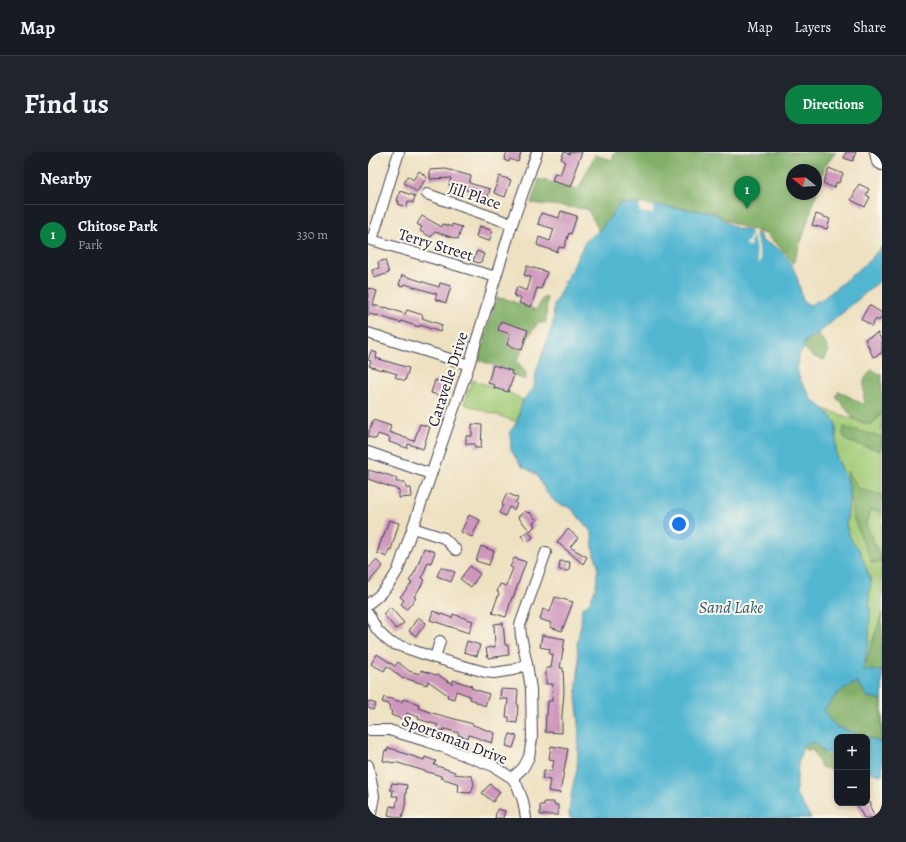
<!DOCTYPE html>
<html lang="en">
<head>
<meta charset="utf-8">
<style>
  body { margin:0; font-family:Alegreya,serif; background:#20242c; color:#f1f3f6 }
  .controls { position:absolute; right:12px; bottom:12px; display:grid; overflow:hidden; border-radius:8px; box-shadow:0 2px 6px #0003 }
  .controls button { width:36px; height:36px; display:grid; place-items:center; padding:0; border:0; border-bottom:1px solid #363941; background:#171b24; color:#f1f3f6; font:20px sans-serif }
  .compass { position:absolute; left:418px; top:12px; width:36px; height:36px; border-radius:50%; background:#171b24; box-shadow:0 2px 6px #0003; rotate:288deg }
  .you { position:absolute; left:311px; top:372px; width:14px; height:14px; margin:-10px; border:3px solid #fff; border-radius:50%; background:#1a73e8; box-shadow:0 0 0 6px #1a73e833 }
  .badge { display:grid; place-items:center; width:26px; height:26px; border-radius:50%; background:#0b8043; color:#fff; font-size:13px; font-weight:700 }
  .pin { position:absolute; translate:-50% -33px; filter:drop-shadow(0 1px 2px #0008) }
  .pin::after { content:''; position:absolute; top:21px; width:14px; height:12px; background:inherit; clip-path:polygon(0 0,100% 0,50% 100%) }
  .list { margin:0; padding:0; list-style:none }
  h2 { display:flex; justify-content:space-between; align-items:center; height:52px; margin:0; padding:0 16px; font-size:17px }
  h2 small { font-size:13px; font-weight:400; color:#9ea1a6 }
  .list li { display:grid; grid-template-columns:26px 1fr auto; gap:12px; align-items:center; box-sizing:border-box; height:60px; padding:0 16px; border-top:1px solid #363941 }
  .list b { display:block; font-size:15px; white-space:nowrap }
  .list p { margin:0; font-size:13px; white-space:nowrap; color:#9ea1a6 }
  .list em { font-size:13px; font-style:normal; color:#9ea1a6 }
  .map { position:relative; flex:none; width:514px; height:666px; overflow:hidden; border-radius:16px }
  header { display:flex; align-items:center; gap:24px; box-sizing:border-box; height:56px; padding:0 20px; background:#171b24; border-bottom:1px solid #363941 }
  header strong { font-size:19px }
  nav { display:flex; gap:22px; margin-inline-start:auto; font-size:14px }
  .intro { display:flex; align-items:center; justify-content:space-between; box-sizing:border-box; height:96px; padding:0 24px }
  h1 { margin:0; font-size:28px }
  .button { padding:10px 18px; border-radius:16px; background:#0b8043; color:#fff; font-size:14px; font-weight:700 }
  main { display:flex; gap:24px; padding:0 24px }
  aside { flex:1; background:#171b24; border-radius:16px; box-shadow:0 2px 6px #0003 }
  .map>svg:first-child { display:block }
</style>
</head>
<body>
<header>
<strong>Map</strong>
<nav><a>Map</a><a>Layers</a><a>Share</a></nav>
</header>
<div class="intro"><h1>Find us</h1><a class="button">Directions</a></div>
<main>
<aside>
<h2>Nearby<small></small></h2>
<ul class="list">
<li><span class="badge">1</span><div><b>Chitose Park</b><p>Park</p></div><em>330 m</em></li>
</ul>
</aside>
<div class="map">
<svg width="514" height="666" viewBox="0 0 514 666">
  <rect width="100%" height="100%" fill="#fbf7ec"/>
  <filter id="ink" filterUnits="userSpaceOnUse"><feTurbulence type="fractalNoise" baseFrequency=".025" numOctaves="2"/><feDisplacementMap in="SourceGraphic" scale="8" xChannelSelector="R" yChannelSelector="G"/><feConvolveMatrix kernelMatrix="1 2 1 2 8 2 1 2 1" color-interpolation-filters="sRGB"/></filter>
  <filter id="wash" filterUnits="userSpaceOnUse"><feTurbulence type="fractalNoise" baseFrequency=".012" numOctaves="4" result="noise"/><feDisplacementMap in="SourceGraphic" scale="16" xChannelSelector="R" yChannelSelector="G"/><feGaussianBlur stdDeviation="0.9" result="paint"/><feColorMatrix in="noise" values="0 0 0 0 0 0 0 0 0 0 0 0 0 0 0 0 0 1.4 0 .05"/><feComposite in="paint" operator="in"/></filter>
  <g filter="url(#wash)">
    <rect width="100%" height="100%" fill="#eee1c1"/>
    <g fill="#a2cb77" stroke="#627659">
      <path d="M104,228l36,12 15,8 -3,10 -3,12 -53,-18z"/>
      <path d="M456,257l47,16 11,-12v330l-15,-6 -30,-43 33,-80 -1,-18 2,-15 -12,-32 -7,-7 -6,-17 3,-22v-18l-13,-29v-33z"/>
    </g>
    <g fill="#81af68" stroke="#526852" fill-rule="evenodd">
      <path d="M247,0h221l-11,14 -23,73 -9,24 -10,-13 -18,-16 -28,-9 -25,-13 -72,-8 -19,-1 -23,29 -1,-6 -10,-17 -56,-6 8,-24 39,11 17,-35 17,5zM424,18h24v24h-24z"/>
      <path d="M179,144l-1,26 -9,2 -7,10 -13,27 9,11v8l-9,-3 -4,-5 -35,-12 19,-62 9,1 30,11 8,-13z"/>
      <path d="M446,183h3l7,6 5,10 -5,9 -12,-4 -8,-8v-5z"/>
      <path d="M504,217l10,7v37l-11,12 -17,-6 -18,-23 3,-5 25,14v-25z"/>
      <path d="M476,275l38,10v14l-35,-10 -4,-7z"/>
      <path d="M479,319l13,18 22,6v17l-12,-2 -4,14 16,37 -10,2 -19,-46z"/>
      <path d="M514,462v57h-19l19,-58z"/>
      <path d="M489,530l7,9 2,5 16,4v43l-45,-16 -9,-9 -4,-8 13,-16z"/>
      <path d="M446,590l12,14 11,4v11l-16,-4 -8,-17h-8l-2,-4z"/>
    </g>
    <g fill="#52b6d1" stroke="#3a6c86">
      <path d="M253,51l19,1 72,8 24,16 10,2 13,4 4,8c3,1 8,2 11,4 19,11 25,35 29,55l7,4 14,-7 46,-38 12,-14v33l-62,53 -6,3 -10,7v6l-6,9 -1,11 3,12 8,12 3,7 13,10 12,14v33l13,29v18l-3,23 6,16 7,7 12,32 -2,15 1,18 -1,27 -6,29 19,1v29l-16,-4 -2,-5 -7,-9 -20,12 -13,16 4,8 9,9 29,10h-29v21l-14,-6 -9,-10 -11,4 -5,19 -2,29 15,24h-241l-1,-5 3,-24 5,-19 2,-45 -3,-28 3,-34 -2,-19 4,-19 1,-17 7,-5 7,-16 2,-22 -5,-15 -1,-17 -21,-25 -15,-5 -10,-11 -10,-18 -15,-8 -10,-16 -1,-18 7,-10 3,-12 3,-10 11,-12 2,-16 17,-48 1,-19 10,-21 22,-44 12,-8z"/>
      <path d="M499,585l15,6v33l-15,-5z"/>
    </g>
    <g fill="#eee1c1">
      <path d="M272,52l14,2 -1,8 -14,-2z"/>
      <path d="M385,78l3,1 -1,3 6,27 -3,3 -5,-28 -3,7 1,1 -1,3 -5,-2 1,-3h2l3,-7 -1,-4z"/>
    </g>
    <g id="blocks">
      <g fill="#cd96bb">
        <path d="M139,0h11l3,1 -3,9 -8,-3 -1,3 -5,-2z"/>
        <path d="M196,0l5,2 1,-2h12l-8,21 2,1 -5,13 -19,-6 3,-8 5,2 5,-14 -4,-2z"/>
        <path d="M478,0h10l-3,9 -9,-3z"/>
        <path d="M461,16l14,6 -4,9 -2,-1 -3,6 -11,-5z"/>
        <path d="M78,17l25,7 -2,7 21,6 -3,11 -17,-6 1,-3 -22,-6 2,-7 -21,1v-9z"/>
        <path d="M51,19l8,6 -10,15 -13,-9 4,-7 5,4z"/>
        <path d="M131,24l12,4 -6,17 -11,-4z"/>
        <path d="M491,32l10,5 -3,6 4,2 -5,10 -14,-7z"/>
        <path d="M32,39l15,5 -2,7 -5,-2 -1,6 -9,-3 1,-3h-2z"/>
        <path d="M193,59l16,5 -6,18 -2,-1 -5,15 -5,-1 -2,5 -20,-7 2,-8 11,4 4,-12 -16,-5 3,-11 18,5z"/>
        <path d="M448,62l14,5 -3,10 -15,-4z"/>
        <path d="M54,64l20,11 1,-3 9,3v-3l10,3 -4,12 -23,-7 -4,5 -11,-6 2,-4 -5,-3z"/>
        <path d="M111,74l14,5 -4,10 -13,-4z"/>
        <path d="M109,99l7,3 -3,8h-1l-1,1 -6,-2z"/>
        <path d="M17,108l4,13 -15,5 -2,-8 7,-2 -1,-6z"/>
        <path d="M159,114l20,6 -6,17 -4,-1 -6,19 -12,-4 2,-5 -7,-2 3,-9 10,4 4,-14 -7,-2z"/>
        <path d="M34,123l37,12 1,-4 11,3 -5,17 -11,-4 2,-5 -32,-10 -1,2 -5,-1z"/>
        <path d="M0,136l9,3 -4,14 12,3v-1l20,7 2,-4 16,5 -1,3 20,7 -2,7 -20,-7 -1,2 -18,-6v2l-25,-8v1l-6,-2 -1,2h-1z"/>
        <path d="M501,153l13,8v3l-3,5 -3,-2 -4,7 -11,-7z"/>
        <path d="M133,169l27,9 -6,20 -15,-5 3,-11 -12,-4z"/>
        <path d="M510,181l4,9v11l-9,4 -8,-18z"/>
        <path d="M3,199l6,2 -1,5 33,10 -4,13 -10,-4 2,-3 -15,-5 -1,1 -12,-4 2,-5 -3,-1z"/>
        <path d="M125,213l19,6 -1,3 3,1 -6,17 -14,-4 1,-3 -7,-2z"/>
        <path d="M67,228l10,3 -4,13 -10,-3z"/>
        <path d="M5,268l18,6 -2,6 25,9 6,-17 10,3 -7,22 -15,-5 -1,4 -18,-6 1,-4 -12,-4 -2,5 -8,-2v-3z"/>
        <path d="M104,272l10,1 -1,23h-6v-4h-9v-8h6z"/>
        <path d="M0,318l11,3v-1l18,6 -1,4h9l1,6h5l1,9 -13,1v-8l-31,-11z"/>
        <path d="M139,341l11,5 -3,5 2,1 -3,6 -5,-3 -4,9 -6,-3 4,-8 -1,-1z"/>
        <path d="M157,359l3,2 1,-1 8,8 -4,3 2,3 -5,5 -12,-14z"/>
        <path d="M101,363l11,5 -8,17 -11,-5z"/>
        <path d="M21,368l10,3 -8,27 -2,-1 -2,8 -10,-4 5,-15h1z"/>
        <path d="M200,377l10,9 -8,9 17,10 -4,7 -26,-22z"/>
        <path d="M160,379l5,6 -6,5 -6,-6z"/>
        <path d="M113,394l13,5 -5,14 -13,-4z"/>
        <path d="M56,396l11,4 -4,11 -3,-1 -6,16 3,2 -11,17 2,1 -9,11 -6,-5 3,-4 -4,-3 12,-14 -3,-2 7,-11z"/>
        <path d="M146,406l12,4 -13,36 -1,-1 -6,20 -14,-4 7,-20 -2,-1 3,-8 6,2 2,-5 5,-13 -3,-1z"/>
        <path d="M8,408l7,6 -15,17v-14z"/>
        <path d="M192,409l10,1 -1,9 -10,-1z"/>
        <path d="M102,414l10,8 -9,13 -11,-8z"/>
        <path d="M73,415l14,5 -4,10 -14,-6z"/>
        <path d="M187,445l18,5 -11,29 -12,-4 1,-4 -11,-4 3,-10 7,3z"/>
        <path d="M22,455l14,16 -8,6 -13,-15z"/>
        <path d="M65,459l19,7 1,-4 20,7 -4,12 -39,-13z"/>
        <path d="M50,465l8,6 -10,13 -7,-5z"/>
        <path d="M135,471l2,22h3l1,10 -21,3 -2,-10 9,-1 -1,-23z"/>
        <path d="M174,483l23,4 -5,29h3l1,24 -2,23v18l-17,-1 1,-17h1l1,-14h4l1,-17h-7v-16h5l2,-14h-4l1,-5 -10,-2z"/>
        <path d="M99,489l13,4 -3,11 -13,-4z"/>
        <path d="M9,502l18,12 3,-4 11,9 11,3 1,-4 15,5 1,-1 15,10 1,-4 19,6 -1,2 18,6 -4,12 -9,-4v-1l-6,-2v-3l-14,-5 -2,8 -7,-2 1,-2 -20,-14 -1,4 -23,-7 -1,1 -16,-13 -3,5 -13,-7z"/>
        <path d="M133,537l17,1 -1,14h1l-1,19 -8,-1v-5h-3l2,-18h-8z"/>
        <path d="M16,545l18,5 1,-3 16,5 -1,4 18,6 37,10v1l22,8 -3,10 -23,-8 -1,3 -10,-3 1,-2 -15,-4 -1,2 -7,-2 2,-4 -20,-6 1,-2 -12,-4 -2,7 -14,-5 1,-4 -3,-1 1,-3 -2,-1v-2l-6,-2z"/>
        <path d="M0,549l8,3 -3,6 -5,-2z"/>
        <path d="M142,582l7,2 -4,12 -7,-2z"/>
        <path d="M183,594l17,3 -8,44 -12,-2 2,-11 -8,-2 2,-8 8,1 2,-11 -5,-1z"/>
        <path d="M20,596l9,2v1l27,9 1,-3 11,4 -2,4 21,7 -1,2 18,2 2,8 -3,9 -13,-1 1,-8 -18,-6v-2l-46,-14v1l-12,-2 2,-11 2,1z"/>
        <path d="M24,631l15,2 -2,16 1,1 -4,16 -14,-3 2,-9 6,1 2,-11h-6l1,-6h-3z"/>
        <path d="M122,632l10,8 -7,10 -11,-9z"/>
        <path d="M176,650h10v3h4v10h-18v-10h4z"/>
        <path d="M488,651h15v6l5,9h-12z"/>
        <path d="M129,657l8,2 -2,7h-8z"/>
      </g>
    </g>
  </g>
  <g filter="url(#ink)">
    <use href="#blocks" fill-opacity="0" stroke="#413f4f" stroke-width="1"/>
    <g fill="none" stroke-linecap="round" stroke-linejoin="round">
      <g stroke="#413f4f" stroke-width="12">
        <g id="minor">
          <path d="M507,0l2,10 5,3"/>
          <path d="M59,42l85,30"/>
          <path d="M0,87l128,38"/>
          <path d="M4,88l22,-72 5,-16"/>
          <path d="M0,181l101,32"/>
          <path d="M0,300l63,22"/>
          <path d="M45,376l31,10 12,12"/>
          <path d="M0,452c13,-9 22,-19 30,-34l71,-205 43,-141 25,-72"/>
          <path d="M0,461l9,17 8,8 6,5 15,5 29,10 50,14 9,1 19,-3 14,-6"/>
          <path d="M67,506l5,-17"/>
          <path d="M0,578h21l40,12 64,24 19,12 5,7 6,16 3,17"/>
          <path d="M0,613l6,31 -4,22"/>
          <path d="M144,626l11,-10 6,-11 3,-18 -1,-50 -4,-25 -6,-28 -1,-11 26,-73"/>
        </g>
      </g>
      <use href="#minor" stroke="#fff" stroke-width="10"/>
    </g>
  </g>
  <g text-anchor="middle" stroke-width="4" stroke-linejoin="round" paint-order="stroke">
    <g font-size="16" fill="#22223b" stroke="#fbf7ec">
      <text transform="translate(107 43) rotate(19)" y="6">Jill Place</text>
      <text transform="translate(68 92) rotate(17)" y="6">Terry Street</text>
      <text transform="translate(79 227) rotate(-72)" y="6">Caravelle Drive</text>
      <text transform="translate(87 587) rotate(21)" y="6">Sportsman Drive</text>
    </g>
    <g font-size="17" font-style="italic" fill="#355d77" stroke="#fbf7ec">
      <text x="363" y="461">Sand Lake</text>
    </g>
  </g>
</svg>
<div class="controls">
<button>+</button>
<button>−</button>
</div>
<svg class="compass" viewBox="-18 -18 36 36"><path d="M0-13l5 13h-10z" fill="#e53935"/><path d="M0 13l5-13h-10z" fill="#9ea1a6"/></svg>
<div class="you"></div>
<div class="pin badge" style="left:379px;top:57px">1</div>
</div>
</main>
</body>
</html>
